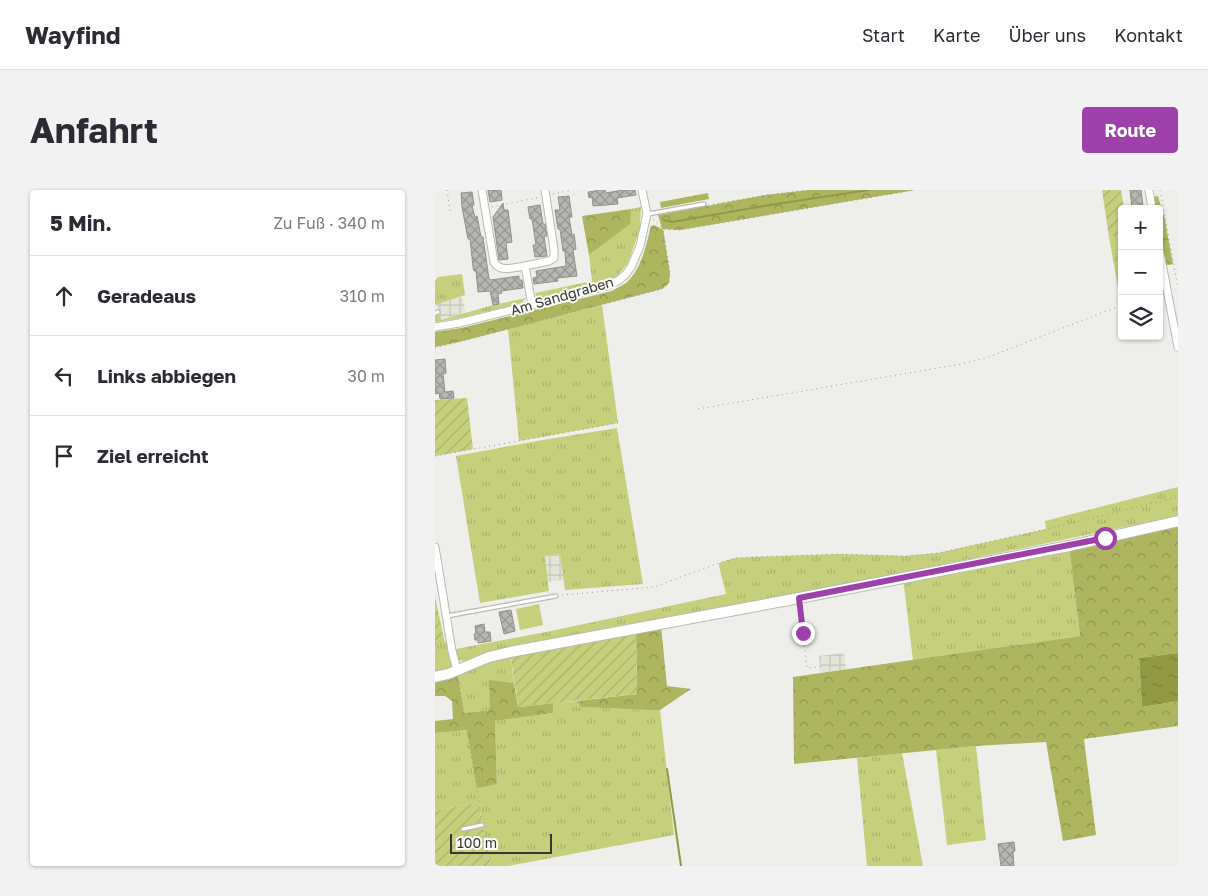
<!DOCTYPE html>
<html lang="de">
<head>
<meta charset="utf-8">
<style>
  body { margin:0; font-family:"Golos Text",sans-serif; background:#f2f2f3; color:#2b2b33 }
  .controls { position:absolute; right:15px; top:15px; display:grid; overflow:hidden; border-radius:5px; box-shadow:0 1px 4px #0004 }
  .controls button { width:45px; height:45px; display:grid; place-items:center; padding:0; border:0; border-bottom:1px solid #e1e1e2; background:#fff; color:#2b2b33; font:25px sans-serif }
  .scale { position:absolute; left:15px; bottom:12px; width:102px; box-sizing:border-box; padding-left:5px; border:2px solid #363634; border-top:0; font-size:14px; line-height:18px; white-space:nowrap; color:#363634; -webkit-text-stroke:4px #fbfcf7; paint-order:stroke }
  .stop { position:absolute; width:15px; height:15px; margin:-11px; border:4px solid #9e40a9; border-radius:50%; background:#fff }
  .stop.end { background:#9e40a9; border-color:#fff; box-shadow:0 1px 5px #0008 }
  .list { margin:0; padding:0; list-style:none }
  h2 { display:flex; justify-content:space-between; align-items:center; height:65px; margin:0; padding:0 20px; font-size:21px }
  h2 small { font-size:16px; font-weight:400; color:#7c7c81 }
  .list li { display:grid; grid-template-columns:32px 1fr auto; gap:15px; align-items:center; box-sizing:border-box; height:80px; padding:0 20px; border-top:1px solid #e1e1e2 }
  .list b { display:block; font-size:19px; white-space:nowrap }
  .list em { font-size:16px; font-style:normal; color:#7c7c81 }
  .icon { flex:none; width:28px; height:28px; fill:none; stroke:currentColor; stroke-width:2; stroke-linecap:round; stroke-linejoin:round }
  .map { position:relative; flex:none; width:743px; height:676px; overflow:hidden; border-radius:5px }
  header { display:flex; align-items:center; gap:30px; box-sizing:border-box; height:70px; padding:0 25px; background:#fff; border-bottom:1px solid #e1e1e2 }
  header strong { font-size:24px }
  nav { display:flex; gap:28px; margin-inline-start:auto; font-size:18px }
  .intro { display:flex; align-items:center; justify-content:space-between; box-sizing:border-box; height:120px; padding:0 30px }
  h1 { margin:0; font-size:35px }
  .button { padding:12px 22px; border-radius:5px; background:#9e40a9; color:#fff; font-size:18px; font-weight:700 }
  main { display:flex; gap:30px; padding:0 30px }
  aside { flex:1; background:#fff; border-radius:5px; box-shadow:0 1px 4px #0004 }
  .map>svg:first-child { display:block }
</style>
</head>
<body>
<header>
<strong>Wayfind</strong>
<nav><a>Start</a><a>Karte</a><a>Über uns</a><a>Kontakt</a></nav>
</header>
<div class="intro"><h1>Anfahrt</h1><a class="button">Route</a></div>
<main>
<aside>
<h2>5 Min.<small>Zu Fuß · 340 m</small></h2>
<ul class="list">
<li><svg class="icon" aria-label="ahead" viewBox="0 0 24 24"><path d="M12 20V5M6 11l6-6 6 6"/></svg><div><b>Geradeaus</b></div><em>310 m</em></li>
<li><svg class="icon" aria-label="left" viewBox="0 0 24 24"><path d="M17 20v-9H6M10 6l-5 5 5 5"/></svg><div><b>Links abbiegen</b></div><em>30 m</em></li>
<li><svg class="icon" aria-label="arrive" viewBox="0 0 24 24"><path d="M6 21V4h12l-3 4 3 4H6"/></svg><div><b>Ziel erreicht</b></div></li>
</ul>
</aside>
<div class="map">
<svg width="743" height="676" viewBox="0 0 743 676">
  <defs>
    <pattern id="industrial-grid" width="8" height="8" patternUnits="userSpaceOnUse" patternTransform="scale(1.25)"><rect width="8" height="8" fill="#e3e5d9"/><path d="M0 4h8M4 0v8" fill="none" stroke="#c3c5bb"/></pattern>
    <pattern id="grass-tufts" width="24" height="20" patternUnits="userSpaceOnUse" patternTransform="scale(1.25)"><rect width="24" height="20" fill="#c6cf7b"/><path d="M3 7l-1-3M5 7V3M7 7l1-3M15 17l-1-3M17 17v-4M19 17l1-3" fill="none" stroke="#abb26b"/></pattern>
    <pattern id="forest-crowns" width="20" height="18" patternUnits="userSpaceOnUse" patternTransform="scale(1.25)"><rect width="20" height="18" fill="#adb55f"/><path d="M2 6a3 3 0 1 1 6 0M12 15a3 3 0 1 1 6 0" fill="none" stroke="#8e944f"/></pattern>
    <pattern id="garden-furrows" width="10" height="10" patternUnits="userSpaceOnUse" patternTransform="scale(1.25)"><rect width="10" height="10" fill="#c6cf7b"/><path d="M-1 1l2-2M0 10L10 0M9 11l2-2" fill="none" stroke="#abb26b"/></pattern>
    <pattern id="water-ripples" width="26" height="14" patternUnits="userSpaceOnUse" patternTransform="scale(1.25)"><rect width="26" height="14" fill="#929943"/><path d="M2 4q2-2 4 0t4 0M15 11q2-2 4 0t4 0" fill="none" stroke="#787e39"/></pattern>
    <pattern id="building-cross-hatch" width="8" height="8" patternUnits="userSpaceOnUse" patternTransform="scale(1.25)"><rect width="8" height="8" fill="#b7b7b2"/><path d="M0 0l8 8M0 8l8-8" fill="none" stroke="#969692"/></pattern>
  </defs>
  <rect width="100%" height="100%" fill="#eeefea"/>
  <g fill="url(#industrial-grid)">
    <path d="M27,107l4,16 -26,7 -4,-16z"/>
    <path d="M125,364l4,26 -16,2 -3,-26z"/>
    <path d="M409,463l2,16 -25,4 -2,-17z"/>
  </g>
  <g fill="url(#grass-tufts)">
    <path d="M206,17l-1,22 -5,14 -7,20 -12,14 -23,8 -56,14 -2,-6 57,-12 -3,-26 40,-31 2,-15z"/>
    <path d="M687,45v70h-1l-12,-68z"/>
    <path d="M27,84l3,21 -30,10v-24l3,-4z"/>
    <path d="M91,108l-4,5 -62,15 -25,4v-7l4,-1 2,6 52,-15z"/>
    <path d="M167,115l16,118 -99,18 -11,-112z"/>
    <path d="M182,238l26,156 -78,6 -5,-36 -15,2 4,35 -69,12 -24,-147 81,-15z"/>
    <path d="M743,297v29l-519,107 -1,-2 -177,34 -16,6 -7,-1 -2,-11 90,-17 180,-38 -7,-28v-3l16,-5 18,-1 86,-3 66,2 33,-3 108,-24 -1,-8z"/>
    <path d="M634,356l11,90 -167,24 -10,-82z"/>
    <path d="M16,452l6,28 53,-18 4,31 -24,-2v29l-26,3 -7,-43 -22,7v-33z"/>
    <path d="M142,511l5,6 66,3h12l14,125 -166,31h-18l-8,-40 -3,-24 -44,9v-78l32,-3 30,54 -2,-63 58,-8v-10z"/>
    <path d="M541,556l10,94 -39,5 -11,-95z"/>
    <path d="M467,563l21,113h-56l-10,-108z"/>
  </g>
  <g fill="url(#forest-crowns)">
    <path d="M374,0h106l-235,40 -17,-1 7,44 -1,10 -7,6 -203,53 -24,5v-15l26,-4 151,-37c4,-3 10,-5 14,-8 16,-14 20,-38 25,-57l3,-1 8,4 -4,-14 108,-20z"/>
    <path d="M273,3l1,6 -48,9 -1,-6z"/>
    <path d="M723,6l7,24 8,44 -10,2 -4,-18v-39h-5l-1,-12z"/>
    <path d="M196,19l-1,15 -41,31 -7,-39z"/>
    <path d="M743,331v132l-39,5 3,49 36,-6v25l-94,13 12,96 -33,6 -17,-99 -70,4 -182,18 -1,-87 287,-41 -11,-90z"/>
    <path d="M226,436l6,60 24,3 -31,21h-12l-67,-3 -4,-6 60,-7 -1,-66z"/>
    <path d="M22,480l7,43 26,-3 -1,-30 25,3 4,24 35,-4v10l-58,8 2,63 -20,4 -10,-58 -32,3v-12l18,-2 -1,-18 -7,-5h-10v-19z"/>
  </g>
  <g fill="url(#garden-furrows)">
    <path d="M667,0h19l3,19h-2v26l-13,2z"/>
    <path d="M32,208l6,51 -38,7v-56z"/>
    <path d="M0,407l10,46 -10,1z"/>
    <path d="M201,438l1,66 -119,13 -8,-55z"/>
    <path d="M44,612l3,24 8,40h-55v-55z"/>
  </g>
  <path fill="#c6cf7b" d="M104,414l4,21 -23,5 -4,-21z"/>
  <path fill="url(#water-ripples)" d="M743,463v48l-36,6 -3,-49z"/>
  <g fill="none" stroke-linecap="round" stroke-linejoin="round">
    <g stroke="#929943" stroke-width="2">
      <path d="M229,30l8,2 104,-18 93,-14"/>
      <path d="M232,579l14,97"/>
    </g>
  </g>
  <g fill="url(#building-cross-hatch)" stroke="#90918c">
    <path d="M53,0h13l1,10 -12,2z"/>
    <path d="M161,0h9l1,3 17,-3h12l1,5 -19,3 1,6 -25,2 -1,-9 -3,1 -1,-6 8,-1z"/>
    <path d="M695,0h11l2,16 -11,2z"/>
    <path d="M37,2l2,13 -2,1 3,11 2,-1 4,21h2l6,42h1l1,1 28,-4v4h3l1,8 -22,3 1,2 -4,1 1,10 -6,1 -3,-14 -12,1 -2,-21h-2l-1,-4 -3,-28h-2l-6,-32 -1,-14z"/>
    <path d="M134,6l3,21h-3l3,18 2,-1 2,15 -3,1 4,26 -20,2 1,3 -24,3 -1,-6 4,-1 -1,-6 30,-5 -1,-15h-2l-3,-22h-2l-3,-19h5l-2,-13z"/>
    <path d="M68,13l1,7h4l4,32 -6,1 2,16 -9,1 -6,-43z"/>
    <path d="M105,15l3,19h2l2,12h-3l3,20 -12,1 -2,-12h3l-4,-26h-2l-2,-12z"/>
    <path d="M10,169l1,14 -3,1 2,18 8,-1 1,7 -14,1 -1,-6 -4,1v-34z"/>
    <path d="M76,420l4,21 -11,3 -5,-22z"/>
    <path d="M49,434l1,8h5l1,9 -13,2v-3h-3l-1,-6h2l-1,-8z"/>
    <path d="M579,652l1,9 -2,1 1,14h-13l-3,-22z"/>
  </g>
  <g fill="none" stroke-linecap="round" stroke-linejoin="round">
    <g stroke="#b9bab5" stroke-width="5.5">
      <g id="lane">
        <path d="M213,24l56,-10"/>
        <path d="M0,123l3,-1"/>
        <path d="M12,426l109,-20"/>
        <path d="M28,639l19,-4"/>
      </g>
    </g>
    <g stroke="#b9bab5" stroke-width="9">
      <g id="street">
        <path d="M47,0l12,72c6,11 21,5 31,4l7,39"/>
        <path d="M714,0l3,19"/>
        <path d="M724,58l19,99"/>
        <path d="M90,76l24,-5 5,-3v-9l-9,-59"/>
        <path d="M0,137l24,-4 73,-18 75,-19 12,-6 7,-6 5,-7 9,-21 7,-32 -5,-24"/>
        <path d="M0,357l17,104 5,19"/>
      </g>
    </g>
    <g stroke="#b9bab5" stroke-width="12">
      <path id="secondary" d="M0,487l13,-3 41,-17 21,-5 289,-54 270,-52 109,-25"/>
    </g>
    <g stroke="#969793" stroke-width="1" stroke-dasharray="1 4" stroke-linecap="butt">
      <path d="M12,0l3,21"/>
      <path d="M725,0l18,97"/>
      <path d="M118,4l19,-4"/>
      <path d="M273,15l58,-10 43,-5"/>
      <path d="M57,17l48,-10"/>
      <path d="M218,29l10,10 17,1 235,-40"/>
      <path d="M0,158l227,-59 7,-6 1,-10 -7,-44"/>
      <path d="M263,219l263,-45 25,-6 136,-53"/>
      <path d="M0,266l183,-33"/>
      <path d="M127,405l92,-8 65,-24 16,-5 18,-1 86,-3 66,2 33,-3 109,-24 131,-32"/>
      <path d="M365,416l7,62 17,-2"/>
      <path d="M0,454l9,-1"/>
      <path d="M23,488l21,124 2,18"/>
      <path d="M48,641l7,35"/>
      <path d="M739,676h4"/>
    </g>
    <use href="#lane" stroke="#fff" stroke-width="3"/>
    <use href="#street" stroke="#fff" stroke-width="7"/>
    <use href="#secondary" stroke="#fff" stroke-width="10"/>
  </g>
  <g fill="none" stroke-linecap="round" stroke-linejoin="round">
    <path stroke="#9e40a9" stroke-width="6" d="M368,443l-4,-35 306,-60"/>
  </g>
  <g text-anchor="middle" stroke-width="4" stroke-linejoin="round" paint-order="stroke">
    <g font-size="14" fill="#363634" stroke="#fbfcf7">
      <text transform="translate(127 106) rotate(-16)" y="5">Am Sandgraben</text>
    </g>
  </g>
</svg>
<div class="controls">
<button>+</button>
<button>−</button>
<button><svg class="icon" aria-label="layers" viewBox="0 0 24 24"><path d="M12 4l9 5-9 5-9-5zM3 14l9 5 9-5"/></svg></button>
</div>
<div class="scale">100 m</div>
<div class="stop" style="left:670px;top:348px"></div>
<div class="stop end" style="left:368px;top:443px"></div>
</div>
</main>
</body>
</html>
